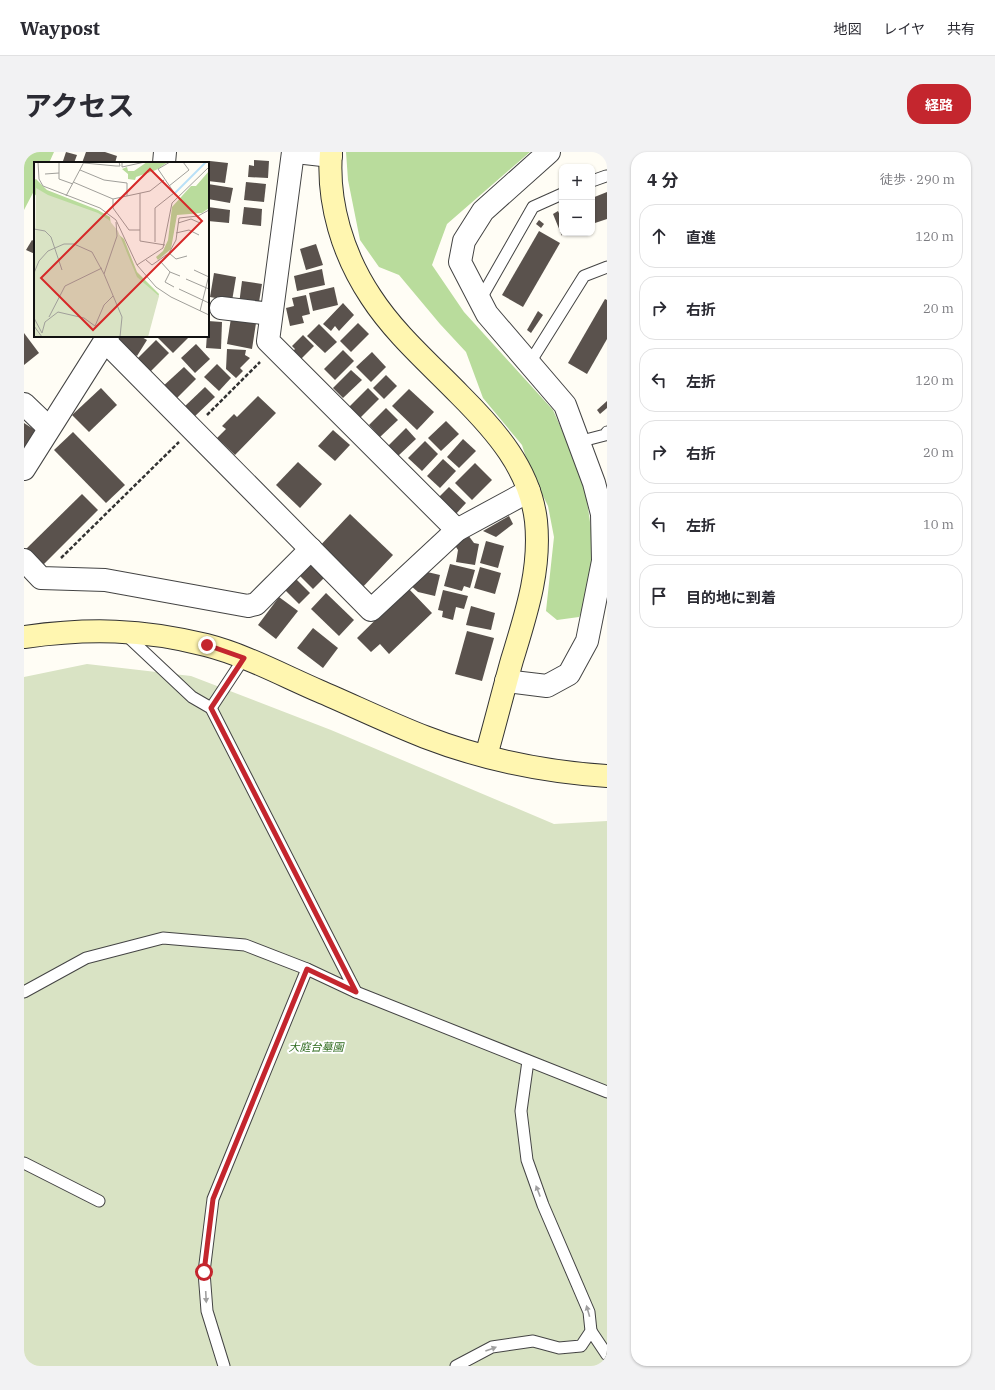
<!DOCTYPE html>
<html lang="ja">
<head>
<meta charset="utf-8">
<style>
  body { margin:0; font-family:"IBM Plex Serif","Noto Sans JP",serif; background:#f2f2f3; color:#2b2b33 }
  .controls { position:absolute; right:12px; top:12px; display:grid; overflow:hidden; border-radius:8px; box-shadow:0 1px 3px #0004 }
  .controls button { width:36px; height:36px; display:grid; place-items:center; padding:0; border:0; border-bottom:1px solid #e1e1e2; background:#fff; color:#2b2b33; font:20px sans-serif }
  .stop { position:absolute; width:12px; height:12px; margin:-9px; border:3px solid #c4262e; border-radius:50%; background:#fff }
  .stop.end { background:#c4262e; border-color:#fff; box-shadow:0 1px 4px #0008 }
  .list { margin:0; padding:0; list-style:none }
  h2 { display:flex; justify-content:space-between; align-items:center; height:52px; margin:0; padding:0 16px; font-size:17px }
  h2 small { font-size:13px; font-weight:400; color:#7c7c81 }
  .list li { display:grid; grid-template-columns:26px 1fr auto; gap:12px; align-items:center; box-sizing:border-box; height:64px; margin:0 8px 8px; padding:0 8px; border:1px solid #e1e1e2; border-radius:16px }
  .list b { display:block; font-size:15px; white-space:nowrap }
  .list em { font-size:13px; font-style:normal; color:#7c7c81 }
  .icon { flex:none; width:22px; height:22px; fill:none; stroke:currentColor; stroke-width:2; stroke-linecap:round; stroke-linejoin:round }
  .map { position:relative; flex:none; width:583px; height:1214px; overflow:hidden; border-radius:16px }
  header { display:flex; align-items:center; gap:24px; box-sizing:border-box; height:56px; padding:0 20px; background:#fff; border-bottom:1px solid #e1e1e2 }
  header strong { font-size:19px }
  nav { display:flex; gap:22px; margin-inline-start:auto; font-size:14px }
  .intro { display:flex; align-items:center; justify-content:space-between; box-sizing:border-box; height:96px; padding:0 24px }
  h1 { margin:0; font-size:28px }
  .button { padding:10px 18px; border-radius:16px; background:#c4262e; color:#fff; font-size:14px; font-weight:700 }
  main { display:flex; gap:24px; padding:0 24px }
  aside { flex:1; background:#fff; border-radius:16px; box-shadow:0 1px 3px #0004 }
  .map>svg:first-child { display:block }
</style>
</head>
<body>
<header>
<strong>Waypost</strong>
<nav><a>地図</a><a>レイヤ</a><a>共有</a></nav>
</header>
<div class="intro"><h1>アクセス</h1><a class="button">経路</a></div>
<main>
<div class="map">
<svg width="583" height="1214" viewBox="0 0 583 1214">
  <rect width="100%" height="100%" fill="#fffdf5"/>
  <g fill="#b9dc9c">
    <path d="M0,0h30l-5,11h-14v26l-11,21z"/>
    <path d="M322,0h184l-83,72 -15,41 32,47 89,98 31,70 10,70 -11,59 -4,8 -22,3 -11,-9 8,-74 -6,-31 -18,-36 -8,-25 -39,-47 -17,-46 -26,-28 -41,-49 -20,-8 -19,-27 -12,-60z"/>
  </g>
  <path fill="#d9e3c4" d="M63,512l104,12 140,54 223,94 53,-3v545h-583v-689z"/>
  <g fill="#5a524d">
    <path d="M42,0l11,3 -3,8 -11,-2z"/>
    <path d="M62,0h19l12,4 -2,7h-33z"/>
    <path d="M230,8l15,1 -1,17 -20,-1 1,-12 5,1z"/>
    <path d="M186,9l18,2 -3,20 -17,-2z"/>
    <path d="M222,30l20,2 -2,18 -20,-2z"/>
    <path d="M184,32l25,4 -3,15 -22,-4z"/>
    <path d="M583,40v27l-15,5v-26z"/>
    <path d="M184,55l22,3 -1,13 -21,-2z"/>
    <path d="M220,55l18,2 -1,17 -19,-2z"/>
    <path d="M534,59l4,9v16l-9,-22z"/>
    <path d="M515,68l5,4 -3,4 -5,-4z"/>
    <path d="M515,79l21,12 -37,64 -21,-12z"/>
    <path d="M8,88l3,2v12l-9,-4z"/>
    <path d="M292,92l7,21 -17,5 -6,-21z"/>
    <path d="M298,117l3,16 -28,6 -3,-15z"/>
    <path d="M190,121l22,4 -4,24 -22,-4z"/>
    <path d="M218,129l20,3 -4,24 -19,-4z"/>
    <path d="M310,135l4,18 -25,6 -4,-18z"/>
    <path d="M282,143l4,19 -8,2 2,7 -14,3 -4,-18 8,-2 -2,-8z"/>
    <path d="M581,147l2,1v39l-20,35 -19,-11z"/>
    <path d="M319,151l11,12 -15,16 -4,-5 -4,5 -8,-7z"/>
    <path d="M514,159l5,4 -12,18 -4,-3z"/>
    <path d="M207,166l25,5 -4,26 -25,-5z"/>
    <path d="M184,169l14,1 -1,27 -15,-1z"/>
    <path d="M334,171l11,11 -18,18 -11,-11z"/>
    <path d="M295,172l18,18 -12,11 -18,-17z"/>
    <path d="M0,181l15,20 -15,12z"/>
    <path d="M279,183l11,11 -16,16 -8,-8 5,-5 -3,-3z"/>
    <path d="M96,184h20l7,4 -10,16 -21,-13z"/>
    <path d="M137,184h24l3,2 -15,15 -15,-15z"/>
    <path d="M132,188l13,13 -19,19 -13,-13z"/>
    <path d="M172,192l14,15 -15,14 -14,-15z"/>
    <path d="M203,197l19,1 -1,5 5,3 -10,10 3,3 -7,7 -10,-9z"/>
    <path d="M319,198l11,11 -19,19 -11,-11z"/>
    <path d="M348,200l14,15 -15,15 -15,-15z"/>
    <path d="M193,212l14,14 -12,13 -15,-14z"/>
    <path d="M160,215l12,12 -22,22 -13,-13z"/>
    <path d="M327,218l11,10 -19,18 -10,-10z"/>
    <path d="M362,223l11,11 -13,13 -11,-11z"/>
    <path d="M181,235l10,10 -22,21 -10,-10z"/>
    <path d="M77,236l16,17 -28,27 -17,-17z"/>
    <path d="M344,236l11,11 -20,20 -11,-11z"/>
    <path d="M385,237l25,23 -17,18 -25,-24z"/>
    <path d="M234,244l18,17 -41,42 -18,-17 9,-9 -4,-3 12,-12 3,3z"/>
    <path d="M583,249v7l-7,6 -3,-4z"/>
    <path d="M362,256l12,12 -18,17 -11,-12z"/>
    <path d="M422,269l13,13 -18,17 -13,-13z"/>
    <path d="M0,271l11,7 -11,18z"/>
    <path d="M382,276l10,11 -18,17 -10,-10z"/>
    <path d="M309,278l17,15 -15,16 -17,-15z"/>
    <path d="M49,280l52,53 -19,18 -52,-53z"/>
    <path d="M439,287l13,12 -17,17 -12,-11z"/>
    <path d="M401,289l13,13 -16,17 -14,-13z"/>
    <path d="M419,307l13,12 -16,17 -13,-12z"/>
    <path d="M274,310l24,22 -22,24 -24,-23z"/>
    <path d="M451,311l17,17 -20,20 -17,-17z"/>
    <path d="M425,335l17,16 -11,12 -17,-17z"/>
    <path d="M58,342l16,16 -57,57 -16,-17z"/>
    <path d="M326,362l43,41 -33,35 -44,-40z"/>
    <path d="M485,364l4,8 -17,13 -13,-6z"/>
    <path d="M444,383l6,8 5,1 -4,21 -19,-3 2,-12 -4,-6z"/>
    <path d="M462,389l18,5 -6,22 -18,-5z"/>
    <path d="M286,411l14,15 -11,11 -15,-15z"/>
    <path d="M426,412l25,6 -5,18 -6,-2 -2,5 -18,-5z"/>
    <path d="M456,415l21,6 -6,21 -21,-6z"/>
    <path d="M399,419l17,4 -5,21 -17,-4 -8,-7z"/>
    <path d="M270,425l16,16 -11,11 -16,-16z"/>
    <path d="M384,436l24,25 -43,41 -9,-10 -9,8 -14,-14z"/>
    <path d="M419,438l25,6 -4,13 -8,-2 -3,13 -11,-3 1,-6 -5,-1z"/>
    <path d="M302,441l28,27 -15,16 -28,-27z"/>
    <path d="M255,445l19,14 -22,28 -18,-14z"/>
    <path d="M447,454l24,7 -4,17 -25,-5z"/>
    <path d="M289,476l25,20 -15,20 -26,-20z"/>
    <path d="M443,479l27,7 -12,43 -27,-7z"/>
  </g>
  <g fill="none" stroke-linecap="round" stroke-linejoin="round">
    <g stroke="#444" stroke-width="13">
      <g id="lane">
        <path d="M568,29l14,-5"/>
        <path d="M456,148l53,-93 29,-13"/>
        <path d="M505,212l55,-88 23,-9"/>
        <path d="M554,290l27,-7 2,-3"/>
        <path d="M187,556l33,-50"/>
        <path d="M0,840l62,-34 77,-20 82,7 62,24 49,23 -145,-284 -19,-11 -67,-63"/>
        <path d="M332,840l251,100"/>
        <path d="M0,1011l75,38"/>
        <path d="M567,1179l16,24"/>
        <path d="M200,1214l-17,-55 -3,-39 9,-73 94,-230"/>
        <path d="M432,1214l36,-19 41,-6 26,7 22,-2 10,-15 -2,-19 -46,-107 -16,-45 -6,-49 7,-50"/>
      </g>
    </g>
    <g stroke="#444" stroke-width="24">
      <g id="street">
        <path d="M269,0l-25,189 189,189"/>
        <path d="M272,0l35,4"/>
        <path d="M140,11l1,-11"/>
        <path d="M197,156l50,6"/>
        <path d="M81,189l266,269 86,-80 72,-39"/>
        <path d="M0,252l25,24"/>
        <path d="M0,317l84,-133"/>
        <path d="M0,408l17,18 64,2 143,26 8,-2 55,-55"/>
        <path d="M482,529l41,5 22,-12 18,-33 16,-80 -1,-47 -8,-31 -29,-78 -78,-91 -27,-52 4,-21 19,-30 66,-59"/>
      </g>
    </g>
    <g stroke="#333" stroke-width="24">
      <g id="secondary">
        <path d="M307,0c-4,51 12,103 40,145 24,37 59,67 89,98 35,35 70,74 76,126 5,49 -10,93 -24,139 -9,32 -17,64 -26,96"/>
        <path d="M0,485c65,-9 118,-8 182,8 39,10 76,30 113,46 35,15 70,32 106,46 57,22 121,35 182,39"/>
      </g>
    </g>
    <g stroke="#333" stroke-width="2.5" stroke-dasharray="4 2" stroke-linecap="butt">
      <path d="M183,263l53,-53"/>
      <path d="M37,406l118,-116"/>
    </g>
    <use href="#lane" stroke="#fff" stroke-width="11"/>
    <use href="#street" stroke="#fff" stroke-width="22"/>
    <use href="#secondary" stroke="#fff6b0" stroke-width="22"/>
  </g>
  <defs><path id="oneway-solid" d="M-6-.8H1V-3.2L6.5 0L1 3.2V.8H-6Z"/></defs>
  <g fill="#a0a0a0">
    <use href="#oneway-solid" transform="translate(514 1039) rotate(-111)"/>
    <use href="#oneway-solid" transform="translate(182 1145) rotate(87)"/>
    <use href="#oneway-solid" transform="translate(564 1159) rotate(-106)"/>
    <use href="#oneway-solid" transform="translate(467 1197) rotate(-20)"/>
  </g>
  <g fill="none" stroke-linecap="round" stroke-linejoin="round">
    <path stroke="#c4262e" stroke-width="5" d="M180,1120l9,-73 94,-230 49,23 -145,-284 33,-50 -37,-13"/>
  </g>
  <g text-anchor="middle" stroke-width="4" stroke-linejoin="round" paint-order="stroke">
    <g font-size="11" font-style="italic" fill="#2f6b1f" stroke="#fff">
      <text x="292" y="899">大庭台墓園</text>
    </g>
  </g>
  <g transform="translate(10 10)">
    <rect width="175" height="175" fill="#fffdf5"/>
    <path d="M113,0h21l-12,8 -20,7 -1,3 -7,-1v-5l-6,-5 5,-2 1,4h6zM175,9v37l-7,5 -25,2 -6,34 -13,11 -2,-3 7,-6 5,-11 4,-33 19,-21h5zM2,17l11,11 51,20 12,7 1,11 13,11 13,33 22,22 -12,43 -113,-144v-13z" fill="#b9dc9c"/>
    <path d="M2,26l12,7 50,18 11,7 9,11 19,46 22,19 -11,41h-114z" fill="#d9e3c4"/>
    <path fill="none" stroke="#b9e0f7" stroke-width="2" d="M141,31l31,-31"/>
    <path fill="none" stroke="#a09f9a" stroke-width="1" d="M4,0l1,17 4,7 57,22 16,12 21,45 19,22 15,10 38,18M25,0v17l14,5M88,0v5l23,-5M136,0l-12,7 17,25M50,1l32,3h4l-1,-4M46,8l24,10 23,3v13M11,12l14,-1M39,20l40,17 37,-8 14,-11M135,24l20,-16 -6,-8M106,31v48l25,4M32,34l18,-34M79,37v9l16,22h11M144,61l13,-4 9,4M0,67l11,2 6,6 11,33M142,71l13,-3 10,5M121,80v-34l19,-15M135,91l7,6 11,-3M112,98l6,5 17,-12 7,-13 3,-22 19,-2 11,-6M126,99l10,11 10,4M103,103l26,-17 9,-45 37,-36M160,108l15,7M136,110l-5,10 9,5M0,111l5,-12 9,-10 16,-7h10l18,8 12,22 13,-38 -1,-14M70,112l18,43 -2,20M152,117l23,10M145,127l30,14M166,149l9,-36M15,155l16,-31 37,-18M0,156l8,15M0,164l8,11M8,171l3,-11 13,-10 26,6 11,8 9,-21 9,-9"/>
    <path fill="#d62828" fill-opacity="0.15" stroke="#d62828" stroke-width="2" d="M116,7l52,52 -109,109 -52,-52z"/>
    <rect width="175" height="175" fill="none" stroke="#111" stroke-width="2"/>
  </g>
</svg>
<div class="controls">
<button>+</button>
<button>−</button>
</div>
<div class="stop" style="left:180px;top:1120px"></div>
<div class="stop end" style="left:183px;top:493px"></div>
</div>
<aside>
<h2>4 分<small>徒歩 · 290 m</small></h2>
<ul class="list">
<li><svg class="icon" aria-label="ahead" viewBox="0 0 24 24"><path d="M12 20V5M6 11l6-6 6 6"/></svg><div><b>直進</b></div><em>120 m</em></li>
<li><svg class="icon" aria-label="right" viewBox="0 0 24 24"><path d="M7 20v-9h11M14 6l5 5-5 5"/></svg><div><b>右折</b></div><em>20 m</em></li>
<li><svg class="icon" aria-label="left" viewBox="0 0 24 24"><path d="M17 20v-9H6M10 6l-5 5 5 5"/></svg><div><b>左折</b></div><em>120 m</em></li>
<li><svg class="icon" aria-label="right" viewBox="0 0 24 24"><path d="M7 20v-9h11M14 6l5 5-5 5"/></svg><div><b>右折</b></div><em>20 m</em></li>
<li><svg class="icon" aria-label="left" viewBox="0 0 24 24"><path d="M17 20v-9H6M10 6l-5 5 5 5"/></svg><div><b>左折</b></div><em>10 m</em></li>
<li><svg class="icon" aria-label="arrive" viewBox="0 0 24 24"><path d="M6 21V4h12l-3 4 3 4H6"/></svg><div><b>目的地に到着</b></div></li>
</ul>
</aside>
</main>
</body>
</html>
